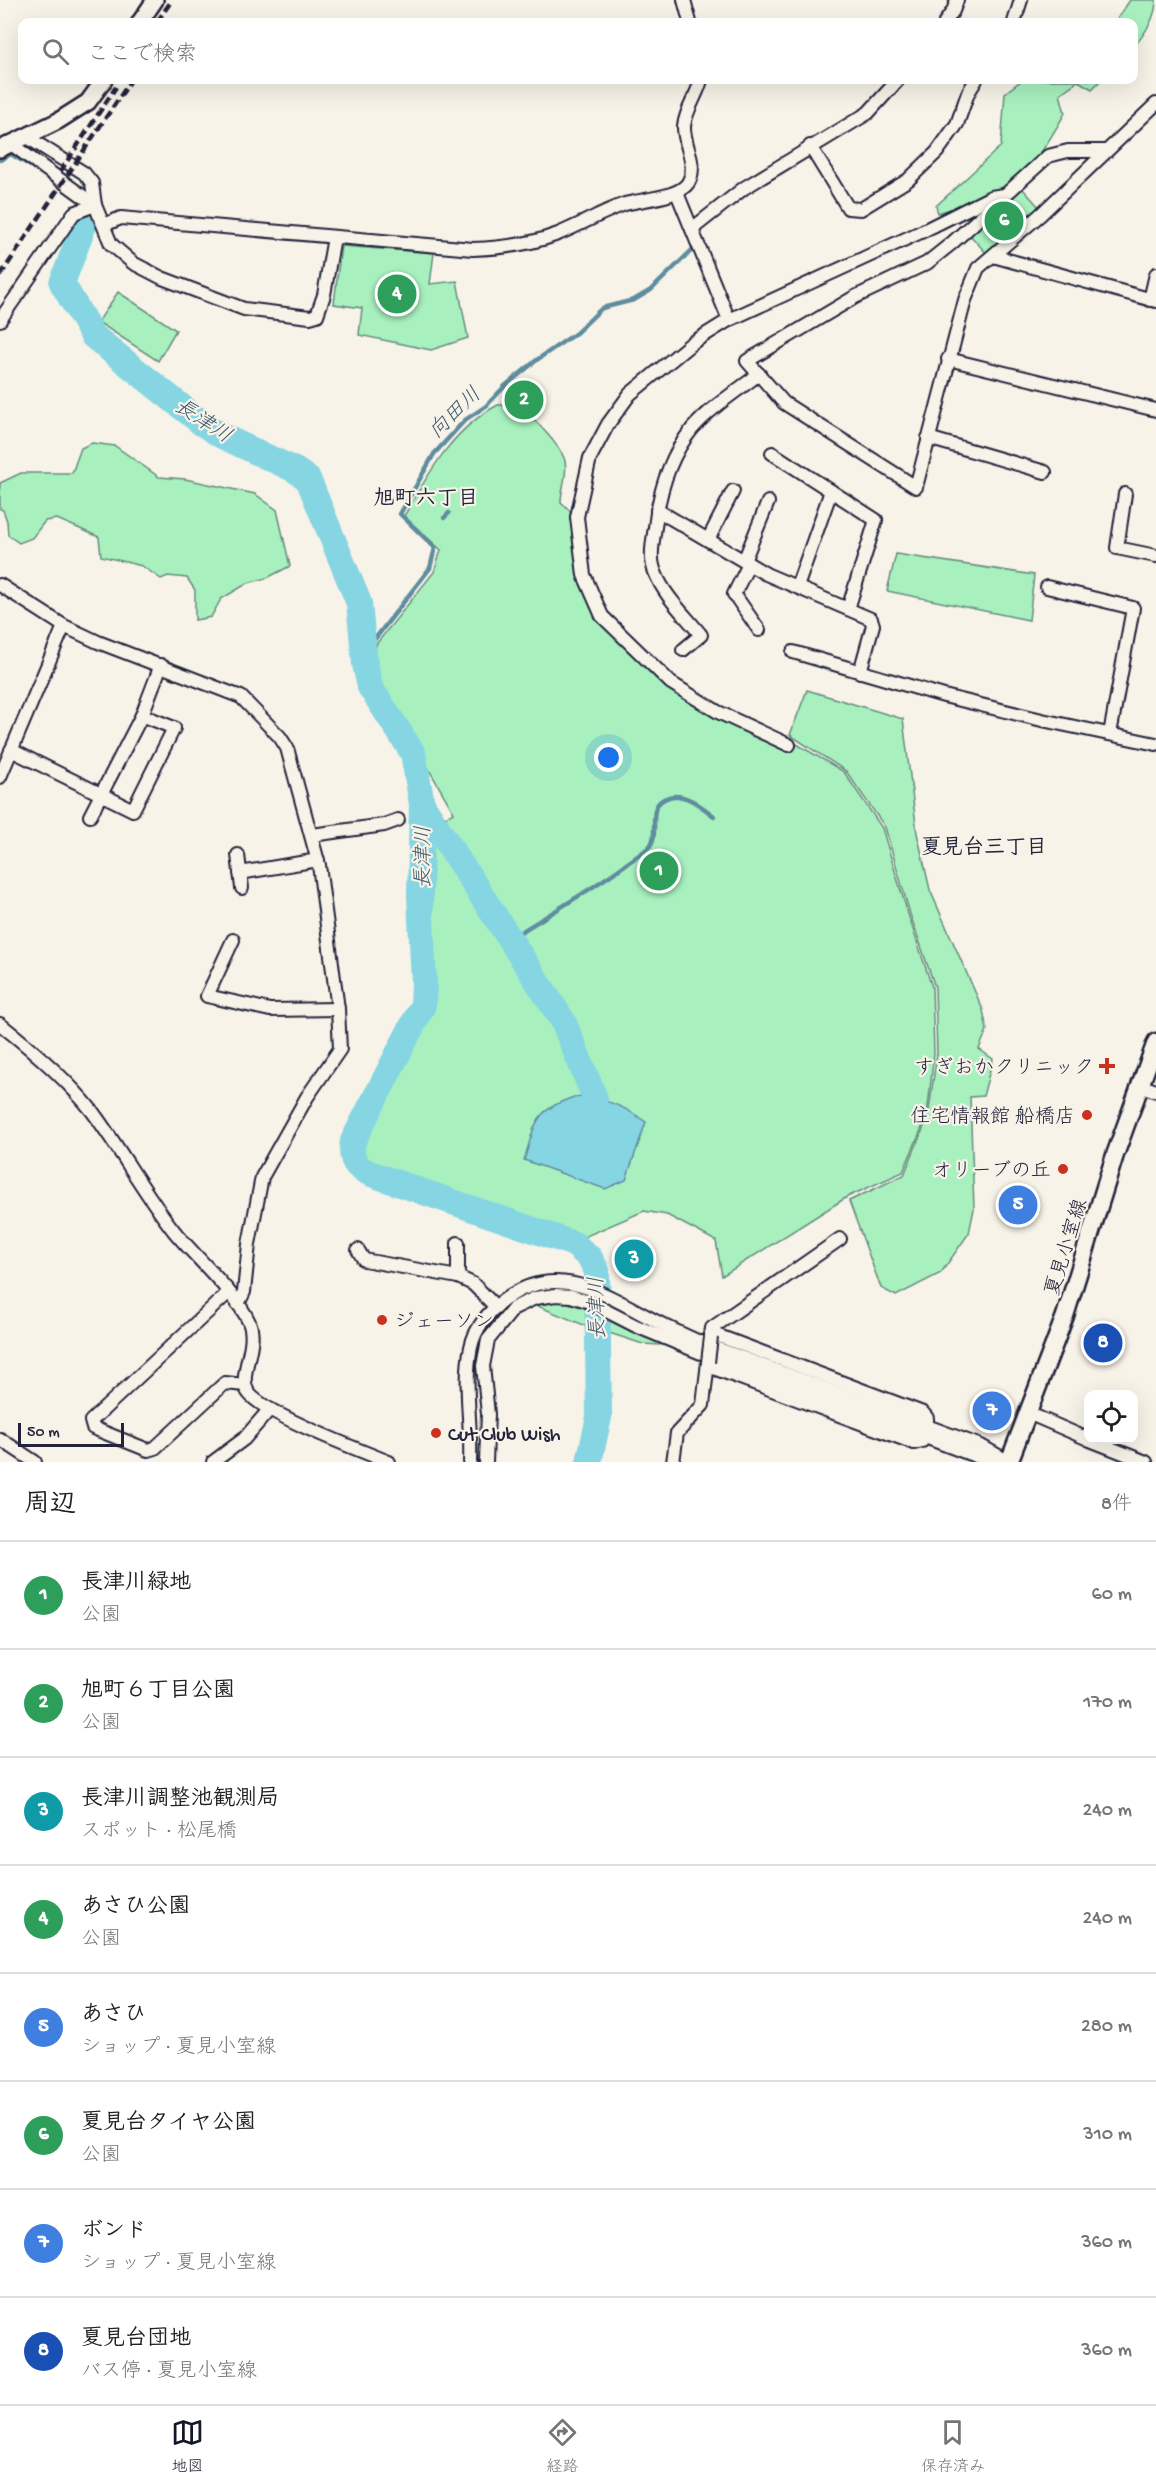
<!DOCTYPE html>
<html lang="ja">
<head>
<meta charset="utf-8">
<style>
  body { margin:0; font-family:"Gochi Hand","Klee One",sans-serif; background:#f2f2f2; color:#202124 }
  .controls { position:absolute; right:18px; bottom:18px; display:grid; overflow:hidden; border-radius:12px; box-shadow:0 6px 24px #0002 }
  .controls button { width:54px; height:54px; display:grid; place-items:center; padding:0; border:0; border-bottom:2px solid #e0e0e0; background:#fff; color:#202124; font:30px sans-serif }
  .scale { position:absolute; left:18px; bottom:15px; width:106px; box-sizing:border-box; padding-left:6px; border:3px solid #22223b; border-top:0; font-size:16px; line-height:21px; white-space:nowrap; color:#22223b; -webkit-text-stroke:4px #f7f3e8; paint-order:stroke }
  .you { position:absolute; left:609px; top:758px; width:21px; height:21px; margin:-15px; border:4px solid #fff; border-radius:50%; background:#1a73e8; box-shadow:0 0 0 9px #1a73e833 }
  .badge { display:grid; place-items:center; width:39px; height:39px; border-radius:50%; background:#111827; color:#fff; font-size:20px; font-weight:700 }
  .pin { position:absolute; translate:-50% -50%; border:3px solid #fff; box-shadow:0 2px 6px #0006 }
  .list { margin:0; padding:0; list-style:none }
  h2 { display:flex; justify-content:space-between; align-items:center; height:78px; margin:0; padding:0 24px; font-size:26px }
  h2 small { font-size:20px; font-weight:400; color:#757577 }
  .list li { display:grid; grid-template-columns:39px 1fr auto; gap:18px; align-items:center; box-sizing:border-box; height:108px; padding:0 24px; border-top:2px solid #e0e0e0 }
  .list b { display:block; font-size:22px; white-space:nowrap }
  .list p { margin:0; font-size:20px; white-space:nowrap; color:#757577 }
  .list em { font-size:20px; font-style:normal; color:#757577 }
  .icon { flex:none; width:33px; height:33px; fill:none; stroke:currentColor; stroke-width:2; stroke-linecap:round; stroke-linejoin:round }
  .map { position:relative; flex:none; width:1156px; height:1462px; overflow:hidden }
  .search { position:absolute; background:#fff; box-shadow:0 6px 24px #0002; left:18px; right:18px; top:18px; height:66px; display:flex; align-items:center; gap:15px; box-sizing:border-box; padding:0 21px; border-radius:12px; color:#757577; font-size:22px }
  .sheet { height:942px; background:#fff }
  nav { display:flex; justify-content:space-around; align-items:center; box-sizing:border-box; height:84px; border-top:2px solid #e0e0e0; background:#fff; font-size:16px; color:#757577 }
  nav a { display:grid; justify-items:center; gap:3px }
  nav .on { color:#111827 }
  .map>svg:first-child { display:block }
</style>
</head>
<body>
<div class="map">
<svg width="1156" height="1462" viewBox="0 0 1156 1462">
  <rect width="100%" height="100%" fill="#f7f3e8"/>
  <filter id="ink" filterUnits="userSpaceOnUse"><feTurbulence type="fractalNoise" baseFrequency=".0167" numOctaves="2"/><feDisplacementMap in="SourceGraphic" scale="12" xChannelSelector="R" yChannelSelector="G"/><feConvolveMatrix kernelMatrix="1 2 1 2 8 2 1 2 1" color-interpolation-filters="sRGB"/></filter>
  <g filter="url(#ink)">
    <g fill="#a8f1bf" stroke="#658a7d" stroke-width="1.5">
      <path d="M1130,0h26c0,18 -11,33 -22,47v-25h-19z"/>
      <path d="M1022,80h79l-9,9 -14,-8 -18,13 5,19c-16,28 -35,63 -65,78 -19,10 -42,15 -62,22l-2,-7 65,-60 4,-53z"/>
      <path d="M1022,188l17,19 -52,47 -17,-19z"/>
      <path d="M341,246l93,7 -4,31 27,-3 11,57 -37,12 -72,-15 3,-27 -28,-4z"/>
      <path d="M118,292l58,38 -18,31 -60,-39z"/>
      <path d="M498,405c5,0 13,-1 18,1 13,5 46,42 49,55 3,14 -4,27 -4,41l11,11 28,108 70,66 120,53 54,32 38,56 26,86 24,73 2,66 -7,63 -24,56 -56,25 -125,79 -6,-35 -49,-26 -23,-4 -67,29 -211,-75 -9,-11 1,-14 64,-138 1,-175 31,-14 -81,-141v-18l4,-11 57,-71 7,-22 -37,-34c25,-43 48,-87 94,-111z"/>
      <path d="M92,443l23,3 44,31 26,2 70,15 22,16 13,56 -23,12 -19,5 -27,16 -10,18 -16,3v-30l-8,-12 -19,-2 -7,3 -19,-13 -41,-10 -2,-19 -42,-18 -12,2 -13,17 -13,5 -11,-8 -1,-14 -4,-11 -3,-1v-26l21,-10h51l9,-25z"/>
      <path d="M896,554l138,21 -5,45 -142,-29z"/>
      <path d="M807,690l96,29 14,114 13,57 53,120 4,20 -8,19 14,10 -10,37 -13,1 4,112 -5,24 -28,40 -45,23 -15,-8 -32,-87 55,-26 24,-58 9,-64 -2,-66 -25,-73 -25,-87 -39,-56 -56,-36z"/>
      <path d="M555,1300l16,1 15,5v20l-51,-21z"/>
      <path d="M589,1307l15,8v17l-16,-6z"/>
      <path d="M606,1316l55,26 -1,3 -17,-1 -37,-12z"/>
    </g>
    <path fill="#86d5e2" stroke="#5e8d9f" stroke-width="1.5" d="M574,1097c28,0 49,8 72,25l-20,58 -21,9 -81,-29c12,-37 9,-49 50,-63z"/>
    <g fill="none" stroke-linecap="round" stroke-linejoin="round">
      <g stroke="#5e8d9f" stroke-width="4.5">
        <path d="M0,160l11,-6 28,17"/>
        <path d="M444,518l5,-5"/>
        <path d="M364,653l66,-85 5,-20 -35,-34 34,-60 31,-34 21,-14 19,-20 33,-27 38,-26 26,-25 32,-8 17,-10 41,-40"/>
        <path d="M509,939c38,-23 77,-46 113,-72 8,-6 18,-12 26,-19 15,-14 -6,-43 21,-51 16,-5 33,10 45,19"/>
      </g>
      <g stroke="#86d5e2" stroke-width="26">
        <path d="M84,225l-22,58 31,53 110,88 19,12 73,34 13,9 5,12 46,112 6,61 5,23 43,66 9,51 -2,92 4,88 -1,21 -70,136c-5,28 11,30 33,38l188,65 16,14 7,13 2,146 -10,45"/>
        <path d="M422,804l141,217 32,77"/>
      </g>
      <g stroke="#22223b" stroke-width="16">
        <g id="minor">
          <path d="M684,0l6,22"/>
          <path d="M945,22l8,-11 4,-11"/>
          <path d="M1014,22l7,-22"/>
          <path d="M27,137l57,36 8,10 3,22 16,39 22,19 29,15 82,31 66,8 7,-2 7,-20 10,-58"/>
          <path d="M11,144l84,61"/>
          <path d="M810,146l38,62 13,1 47,-29 29,-28 20,-28 11,-31 8,-13"/>
          <path d="M1107,151h-39l-20,5 -96,87 -25,20 -72,34 -108,64 37,42 132,84 49,-187 13,-32 62,-53 116,-111"/>
          <path d="M677,193l52,127"/>
          <path d="M104,225l17,-7 352,31c28,-1 59,-5 85,-15 22,-9 44,-22 67,-30 17,-5 53,-6 63,-21 11,-18 -5,-38 -4,-57 2,-17 13,-30 17,-46"/>
          <path d="M692,229l52,-41 124,-75 30,-33"/>
          <path d="M993,256l163,45"/>
          <path d="M1150,300l6,-26"/>
          <path d="M0,320l74,-107 21,-8"/>
          <path d="M948,359l208,51"/>
          <path d="M928,438l117,34"/>
          <path d="M772,453l104,67 -28,89"/>
          <path d="M1125,494l-8,54 39,8"/>
          <path d="M657,510l109,64 105,45 2,6 -13,47"/>
          <path d="M708,540l25,-49"/>
          <path d="M744,561l24,-59"/>
          <path d="M749,564l-15,30 25,36"/>
          <path d="M0,585l64,41 34,16 143,55 39,40 7,11 32,117 19,144 2,40 -33,48 -45,80 -13,67 -5,48 -6,12"/>
          <path d="M797,587l34,-96"/>
          <path d="M1047,587l86,21 -23,126"/>
          <path d="M683,650l18,-15c-16,-20 -37,-39 -46,-63 -6,-14 -2,-31 0,-45 4,-34 15,-71 37,-98 18,-21 45,-38 67,-55"/>
          <path d="M793,652l151,44 98,24 114,24"/>
          <path d="M789,745l-71,-33 -47,-29 -69,-67 -18,-41 -7,-58 13,-59 18,-34 22,-30 62,-51 37,-23 194,-89 68,-34 13,-2"/>
          <path d="M11,750l122,60 41,-82 -32,-13"/>
          <path d="M0,777l64,-151"/>
          <path d="M90,816l52,-101 19,-50"/>
          <path d="M312,835l72,-10 14,-5"/>
          <path d="M238,855l4,33"/>
          <path d="M240,873l78,-13"/>
          <path d="M233,940l-26,56 63,14 68,-1"/>
          <path d="M0,1024c33,26 66,54 92,87 29,39 52,82 82,120 21,26 62,62 75,91 10,22 -12,53 -1,70 13,21 114,59 141,70"/>
          <path d="M1139,1085l17,6"/>
          <path d="M458,1243v34"/>
          <path d="M358,1250l6,10 94,17 15,7 23,23"/>
          <path d="M228,1293l-137,128 2,7 55,22 7,-2 70,-65 20,2"/>
          <path d="M711,1333l212,80 4,5v9"/>
          <path d="M711,1337l1,-9 128,-89"/>
          <path d="M708,1366l206,77 8,-2 1,-4"/>
          <path d="M1028,1413l60,26"/>
          <path d="M0,1439l35,23"/>
          <path d="M1090,1440l56,22"/>
          <path d="M213,1462l31,-23 25,-29"/>
          <path d="M470,1462c2,-37 -7,-78 1,-115 4,-19 18,-36 33,-47 51,-38 97,-8 144,17 18,10 36,18 54,26l279,103 28,16"/>
          <path d="M486,1462l2,-48 -5,-48 5,-26 26,-32 21,-10 21,-3 15,1 16,5 49,25 65,27 277,104 21,3"/>
          <path d="M673,1462l4,-29 26,-28 5,-43"/>
        </g>
      </g>
      <g stroke="#22223b" stroke-width="20">
        <g id="tertiary">
          <path d="M140,22l15,-22"/>
          <path d="M0,149l58,-28 30,-19 16,-22"/>
        </g>
      </g>
      <g stroke="#22223b" stroke-width="21">
        <path id="secondary" d="M1009,1462l56,-146 50,-161 41,-113"/>
      </g>
      <use href="#minor" stroke="#f7f3e8" stroke-width="12"/>
      <use href="#tertiary" stroke="#f7f3e8" stroke-width="15"/>
      <use href="#secondary" stroke="#f7f3e8" stroke-width="16"/>
      <g stroke="#22223b" stroke-width="4.5" stroke-dasharray="9 4.5" stroke-linecap="butt">
        <path d="M157,22l15,-22"/>
        <path d="M60,172l56,-85"/>
        <path d="M0,276l131,-196"/>
      </g>
      <g stroke="#22223b" stroke-width="16" stroke-linecap="butt">
        <path id="minor-bridge" d="M708,1362l3,-25"/>
      </g>
      <use href="#minor-bridge" stroke="#f7f3e8" stroke-width="12"/>
    </g>
  </g>
  <g fill="#c8321e" stroke="#f7f3e8" stroke-width="2">
    <path d="M1104 1057h6v6h6v6h-6v6h-6v-6h-6v-6h6z"/>
    <circle cx="1087" cy="1115" r="6"/>
    <circle cx="1063" cy="1169" r="6"/>
    <circle cx="382" cy="1320" r="6"/>
    <circle cx="436" cy="1433" r="6"/>
  </g>
  <g text-anchor="middle" stroke-width="4.5" stroke-linejoin="round" paint-order="stroke">
    <g font-size="20" fill="#22223b" stroke="#f7f3e8" text-anchor="end">
      <text x="1094" y="1073">すぎおかクリニック</text>
      <text x="1075" y="1122">住宅情報館 船橋店</text>
      <text x="1051" y="1176">オリーブの丘</text>
      <text x="394" y="1327" text-anchor="start">ジェーソン</text>
      <text x="448" y="1440" text-anchor="start">Cut Club Wish</text>
    </g>
    <g font-size="20" fill="#22223b" stroke="#f7f3e8">
      <text transform="translate(1065 1247) rotate(-73)" y="7">夏見小室線</text>
    </g>
    <g font-size="21" font-style="italic" fill="#40586d" stroke="#f7f3e8">
      <text transform="translate(454 412) rotate(-44)" y="7">向田川</text>
      <text transform="translate(204 420) rotate(33)" y="7">長津川</text>
      <text transform="translate(422 857) rotate(-90)" y="7">長津川</text>
      <text transform="translate(596 1308) rotate(-92)" y="7">長津川</text>
    </g>
    <g font-size="21" font-weight="bold" fill="#22223b" stroke="#f7f3e8">
      <text x="426" y="504">旭町六丁目</text>
      <text x="984" y="853">夏見台三丁目</text>
    </g>
  </g>
</svg>
<div class="controls">
<button><svg class="icon" aria-label="locate" viewBox="0 0 24 24"><circle cx="12" cy="12" r="6"/><path d="M12 2v4M12 18v4M2 12h4M18 12h4"/></svg></button>
</div>
<div class="scale">50 m</div>
<div class="you"></div>
<div class="pin badge" style="left:659px;top:871px;background:#2e9e5b">1</div>
<div class="pin badge" style="left:524px;top:400px;background:#2e9e5b">2</div>
<div class="pin badge" style="left:634px;top:1259px;background:#0f9aa8">3</div>
<div class="pin badge" style="left:397px;top:294px;background:#2e9e5b">4</div>
<div class="pin badge" style="left:1018px;top:1205px;background:#3f7fe0">5</div>
<div class="pin badge" style="left:1004px;top:221px;background:#2e9e5b">6</div>
<div class="pin badge" style="left:992px;top:1411px;background:#3f7fe0">7</div>
<div class="pin badge" style="left:1103px;top:1343px;background:#1a4fb4">8</div>
<div class="search"><svg class="icon" aria-label="search" viewBox="0 0 24 24"><circle cx="10" cy="10" r="6"/><path d="M15 15l6 6"/></svg>ここで検索</div>
</div>
<section class="sheet">
<h2>周辺<small>8件</small></h2>
<ul class="list">
<li><span class="badge" style="background:#2e9e5b">1</span><div><b>長津川緑地</b><p>公園</p></div><em>60 m</em></li>
<li><span class="badge" style="background:#2e9e5b">2</span><div><b>旭町６丁目公園</b><p>公園</p></div><em>170 m</em></li>
<li><span class="badge" style="background:#0f9aa8">3</span><div><b>長津川調整池観測局</b><p>スポット · 松尾橋</p></div><em>240 m</em></li>
<li><span class="badge" style="background:#2e9e5b">4</span><div><b>あさひ公園</b><p>公園</p></div><em>240 m</em></li>
<li><span class="badge" style="background:#3f7fe0">5</span><div><b>あさひ</b><p>ショップ · 夏見小室線</p></div><em>280 m</em></li>
<li><span class="badge" style="background:#2e9e5b">6</span><div><b>夏見台タイヤ公園</b><p>公園</p></div><em>310 m</em></li>
<li><span class="badge" style="background:#3f7fe0">7</span><div><b>ボンド</b><p>ショップ · 夏見小室線</p></div><em>360 m</em></li>
<li><span class="badge" style="background:#1a4fb4">8</span><div><b>夏見台団地</b><p>バス停 · 夏見小室線</p></div><em>360 m</em></li>
</ul>
</section>
<nav>
<a class="on"><svg class="icon" aria-label="map" viewBox="0 0 24 24"><path d="M3 6l6-2 6 2 6-2v14l-6 2-6-2-6 2zM9 4v14M15 6v14"/></svg>地図</a>
<a><svg class="icon" aria-label="directions" viewBox="0 0 24 24"><path d="M12 3l9 9-9 9-9-9zM9 14v-3h6M13 9l2 2-2 2"/></svg>経路</a>
<a><svg class="icon" aria-label="saved" viewBox="0 0 24 24"><path d="M7 4h10v16l-5-4-5 4z"/></svg>保存済み</a>
</nav>
</body>
</html>
